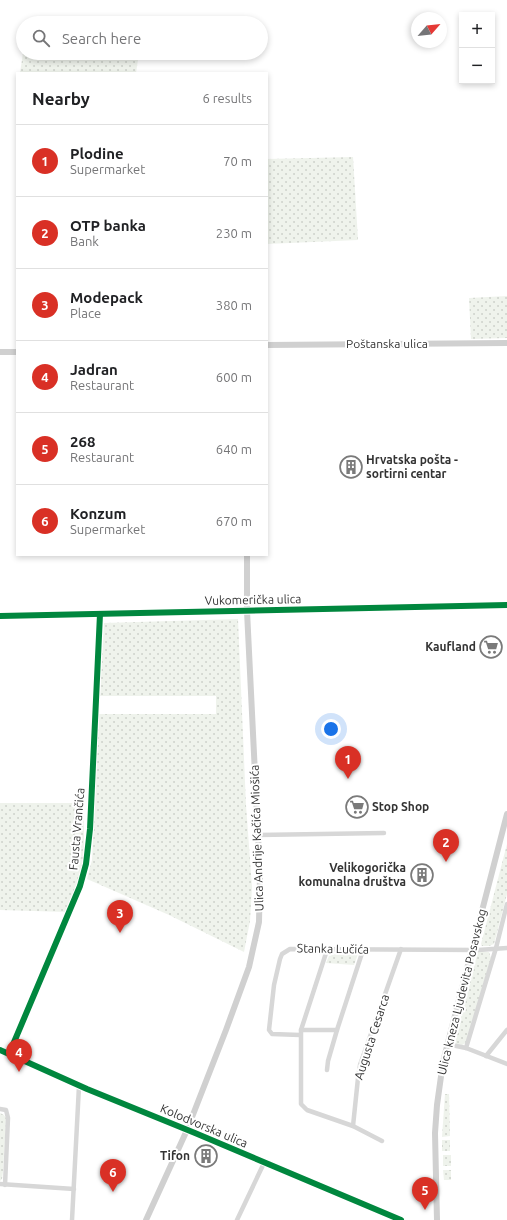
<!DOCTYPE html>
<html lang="en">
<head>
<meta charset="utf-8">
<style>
  body { margin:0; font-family:Ubuntu,sans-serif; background:#f2f2f2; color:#202124 }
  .controls { position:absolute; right:12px; top:12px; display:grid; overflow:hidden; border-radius:0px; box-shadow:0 2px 6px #0003 }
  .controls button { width:36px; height:36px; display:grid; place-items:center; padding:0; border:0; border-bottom:1px solid #e0e0e0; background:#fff; color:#202124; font:20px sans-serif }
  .compass { position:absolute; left:411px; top:12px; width:36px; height:36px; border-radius:50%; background:#fff; box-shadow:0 2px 6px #0003; rotate:62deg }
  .you { position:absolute; left:331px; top:729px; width:14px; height:14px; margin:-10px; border:3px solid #fff; border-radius:50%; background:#1a73e8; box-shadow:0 0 0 6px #1a73e833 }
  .badge { display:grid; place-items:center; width:26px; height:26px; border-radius:50%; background:#d93025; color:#fff; font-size:13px; font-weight:700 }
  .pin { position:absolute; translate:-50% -33px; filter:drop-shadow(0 1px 2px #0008) }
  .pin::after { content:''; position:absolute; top:21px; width:14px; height:12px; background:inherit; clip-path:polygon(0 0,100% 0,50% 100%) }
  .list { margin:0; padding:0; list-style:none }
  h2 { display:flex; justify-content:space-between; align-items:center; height:52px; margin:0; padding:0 16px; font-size:17px }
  h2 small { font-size:13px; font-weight:400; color:#757577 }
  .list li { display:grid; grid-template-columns:26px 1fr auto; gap:12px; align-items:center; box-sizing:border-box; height:72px; padding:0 16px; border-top:1px solid #e0e0e0 }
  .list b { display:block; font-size:15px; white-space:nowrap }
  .list p { margin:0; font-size:13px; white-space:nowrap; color:#757577 }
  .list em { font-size:13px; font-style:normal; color:#757577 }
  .icon { flex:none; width:22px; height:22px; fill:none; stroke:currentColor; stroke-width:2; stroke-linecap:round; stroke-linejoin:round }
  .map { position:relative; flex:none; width:507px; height:1220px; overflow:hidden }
  .search { position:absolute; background:#fff; box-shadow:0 2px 6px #0003; left:16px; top:16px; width:252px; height:44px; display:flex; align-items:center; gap:10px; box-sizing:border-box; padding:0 14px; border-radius:22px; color:#757577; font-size:15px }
  .panel { position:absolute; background:#fff; box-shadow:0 2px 6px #0003; left:16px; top:72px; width:252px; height:484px; border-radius:0px }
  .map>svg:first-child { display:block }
</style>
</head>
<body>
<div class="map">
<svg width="507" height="1220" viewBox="0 0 507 1220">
  <defs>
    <pattern id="grass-dots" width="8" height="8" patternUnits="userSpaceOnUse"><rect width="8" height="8" fill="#eff3ec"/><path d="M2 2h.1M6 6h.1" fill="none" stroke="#cdd1cb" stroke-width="1.8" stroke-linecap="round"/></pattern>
  </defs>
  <rect width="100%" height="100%" fill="#fff"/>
  <g fill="url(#grass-dots)">
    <path d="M23,53h116l-3,20h-116z"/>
    <path d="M353,157l5,83 -91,4v-85z"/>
    <path d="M507,296v42l-36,1 -2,-41z"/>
    <path d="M238,619l8,186 6,82 -2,34 -6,31 -75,-37 -82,-36 5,-19 7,-146h117v-18h-116l4,-73z"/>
    <path d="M0,803h84v43l-2,24 -15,42 -67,-2z"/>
    <path d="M507,844v50l-13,50 -5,2h-7l-1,-2z"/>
    <path d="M478,951l11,1 2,6 -25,85 -4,2 -8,-1z"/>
    <path d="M339,953h18l1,1 -4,11 -28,-2 3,-7z"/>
    <path d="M472,958l2,1 -20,78 -2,-1z"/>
    <path d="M445,1094h4l1,42 -8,1z"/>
    <path d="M0,1113l4,2 2,3 -3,54 -1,7 -2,2z"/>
    <rect x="442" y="1140" width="8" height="11"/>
    <rect x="443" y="1155" width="8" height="11"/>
    <path d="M443,1170h8v10h-7z"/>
  </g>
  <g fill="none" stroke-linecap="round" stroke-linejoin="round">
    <g stroke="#d7d7d7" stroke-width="4.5">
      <path d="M0,616l507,-11"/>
      <path d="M258,835l126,-2"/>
      <path d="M327,950l-26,80v74l6,6 46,16 29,15"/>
      <path d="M301,1030h36"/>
      <path d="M300,1035l-28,-1 -3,-4 5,-45 6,-26 2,-5 8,-5 188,1 29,-2"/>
      <path d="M447,1044l19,4 41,16"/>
      <path d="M466,1048l30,-100 11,-44"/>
      <path d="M9,1054l71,-168 6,-22 4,-35 10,-215"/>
      <path d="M486,1056l21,-26"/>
      <path d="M327,1070l1,-9 9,-31 26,-80"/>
      <path d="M0,1109l6,1 2,8 -3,67"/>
      <path d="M353,1126l5,-48 2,-13 41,-116"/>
      <path d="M0,1184l74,5"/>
      <path d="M72,1220l7,-134"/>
      <path d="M237,1220l27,-57"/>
    </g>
    <path stroke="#d7d7d7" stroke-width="5.5" d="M0,1050l87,39 108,44 206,87"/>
    <g stroke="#d0d0d0" stroke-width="6">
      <path d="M267,345l240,-2"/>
      <path d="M0,352h17"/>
      <path d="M146,1220l41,-90 39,-100 23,-63 10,-45 1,-46 -13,-265v-56"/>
      <path d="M437,1220l-2,-87 2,-28 6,-43 64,-248"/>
    </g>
    <g stroke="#fff" stroke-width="8">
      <g id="cycleway">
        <path d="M0,616l507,-11"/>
        <path d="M0,1050l87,39 108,44 206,87"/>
        <path d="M9,1054l71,-168 6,-22 4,-35 10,-215"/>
      </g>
    </g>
    <use href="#cycleway" stroke="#00873e" stroke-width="6"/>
  </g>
  <defs>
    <g id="building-ring" transform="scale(1.15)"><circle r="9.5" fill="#fff" stroke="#7a7a7a" stroke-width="1.5"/><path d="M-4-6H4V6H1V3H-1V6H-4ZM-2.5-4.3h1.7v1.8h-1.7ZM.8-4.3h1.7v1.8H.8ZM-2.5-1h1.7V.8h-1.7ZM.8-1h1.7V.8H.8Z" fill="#7a7a7a"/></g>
    <g id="supermarket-ring" transform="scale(1.15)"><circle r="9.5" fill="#fff" stroke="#7a7a7a" stroke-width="1.5"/><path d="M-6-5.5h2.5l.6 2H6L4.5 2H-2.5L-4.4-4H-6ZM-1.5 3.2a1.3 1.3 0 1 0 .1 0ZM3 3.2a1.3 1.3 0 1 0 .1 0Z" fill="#7a7a7a"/></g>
  </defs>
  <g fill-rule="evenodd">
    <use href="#building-ring" x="351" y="467"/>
    <use href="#supermarket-ring" x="491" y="647"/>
    <use href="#supermarket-ring" x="357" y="807"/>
    <use href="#building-ring" x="422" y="875"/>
    <use href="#building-ring" x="206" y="1156"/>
  </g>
  <g text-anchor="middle" stroke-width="4" stroke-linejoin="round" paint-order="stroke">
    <g font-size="12" fill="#333" stroke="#fff">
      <text x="387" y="348">Poštanska ulica</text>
      <text transform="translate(253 600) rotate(-1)" y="4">Vukomerička ulica</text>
      <text transform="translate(77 829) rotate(-85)" y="4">Fausta Vrančića</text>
      <text transform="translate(257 838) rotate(-92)" y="4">Ulica Andrije Kačića Miošića</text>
      <text transform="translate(333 949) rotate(1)" y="4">Stanka Lučića</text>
      <text transform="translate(462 992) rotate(-76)" y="4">Ulica kneza Ljudevita Posavskog</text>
      <text transform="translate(372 1037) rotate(-72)" y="4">Augusta Cesarca</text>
      <text transform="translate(204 1126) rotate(23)" y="4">Kolodvorska ulica</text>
    </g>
    <g font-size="12" font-weight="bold" fill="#333" stroke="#fff" text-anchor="end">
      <text x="366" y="464" text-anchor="start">Hrvatska pošta -<tspan x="366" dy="14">sortirni centar</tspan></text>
      <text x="476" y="651">Kaufland</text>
      <text x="372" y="811" text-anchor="start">Stop Shop</text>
      <text x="406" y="872">Velikogorička<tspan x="406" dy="14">komunalna društva</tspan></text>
      <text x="190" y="1160">Tifon</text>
    </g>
  </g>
</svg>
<div class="controls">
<button>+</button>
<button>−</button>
</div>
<svg class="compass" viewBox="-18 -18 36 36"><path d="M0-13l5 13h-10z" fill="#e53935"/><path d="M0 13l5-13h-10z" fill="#757577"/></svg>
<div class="you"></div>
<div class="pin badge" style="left:348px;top:779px">1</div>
<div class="pin badge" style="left:446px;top:862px">2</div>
<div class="pin badge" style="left:120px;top:933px">3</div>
<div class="pin badge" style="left:19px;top:1072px">4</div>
<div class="pin badge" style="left:425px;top:1210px">5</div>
<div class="pin badge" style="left:113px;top:1192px">6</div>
<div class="search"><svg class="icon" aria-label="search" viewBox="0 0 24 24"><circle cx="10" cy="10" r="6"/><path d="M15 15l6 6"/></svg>Search here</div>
<section class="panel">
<h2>Nearby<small>6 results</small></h2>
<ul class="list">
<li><span class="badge">1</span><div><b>Plodine</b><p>Supermarket</p></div><em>70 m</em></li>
<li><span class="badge">2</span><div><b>OTP banka</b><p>Bank</p></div><em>230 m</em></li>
<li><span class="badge">3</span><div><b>Modepack</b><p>Place</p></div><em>380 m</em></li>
<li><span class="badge">4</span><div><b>Jadran</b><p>Restaurant</p></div><em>600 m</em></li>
<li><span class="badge">5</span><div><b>268</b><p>Restaurant</p></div><em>640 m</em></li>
<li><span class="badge">6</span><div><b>Konzum</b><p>Supermarket</p></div><em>670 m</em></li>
</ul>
</section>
</div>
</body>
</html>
